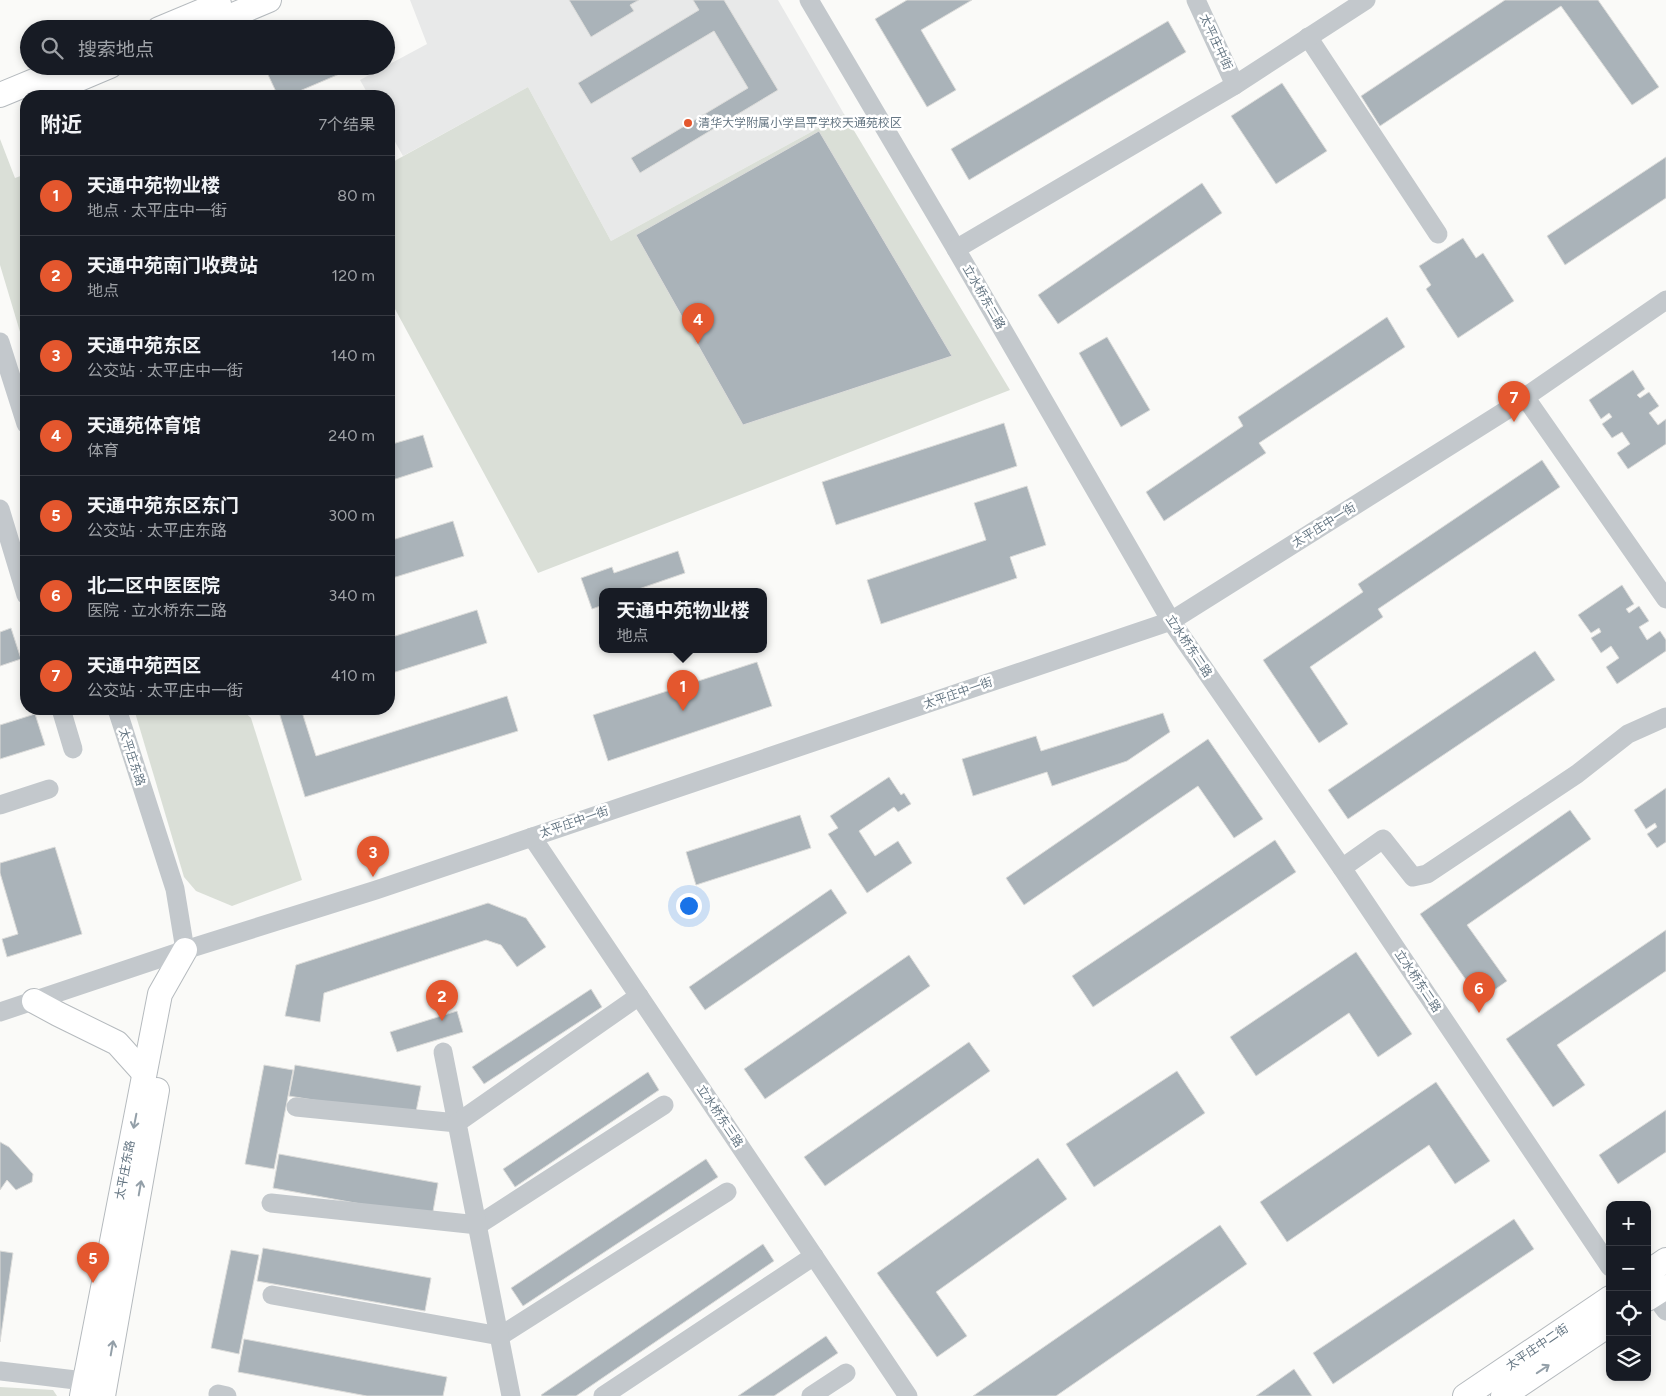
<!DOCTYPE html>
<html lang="zh">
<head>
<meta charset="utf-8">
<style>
  body { margin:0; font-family:Figtree,"Noto Sans SC",sans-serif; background:#242831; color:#f1f3f6 }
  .controls { position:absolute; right:15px; bottom:15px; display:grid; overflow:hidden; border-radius:10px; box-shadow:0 2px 8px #0003 }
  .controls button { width:45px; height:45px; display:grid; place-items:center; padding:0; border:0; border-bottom:1px solid #363941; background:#171b24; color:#f1f3f6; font:25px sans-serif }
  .you { position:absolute; left:688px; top:905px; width:18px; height:18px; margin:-12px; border:4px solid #fff; border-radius:50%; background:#1a73e8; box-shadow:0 0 0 8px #1a73e833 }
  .badge { display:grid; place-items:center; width:32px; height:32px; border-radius:50%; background:#e4572e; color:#fff; font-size:16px; font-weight:700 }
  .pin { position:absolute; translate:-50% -41px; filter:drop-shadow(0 1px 2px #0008) }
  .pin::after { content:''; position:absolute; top:26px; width:18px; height:15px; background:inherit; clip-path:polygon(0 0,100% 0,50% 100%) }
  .popup { position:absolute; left:599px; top:588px; width:168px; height:65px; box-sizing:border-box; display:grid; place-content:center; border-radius:10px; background:#171b24; filter:drop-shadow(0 1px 4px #0005); font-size:16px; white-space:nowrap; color:#9ea1a6 }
  .popup b { font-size:19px; color:#f1f3f6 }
  .popup::after { content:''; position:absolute; left:50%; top:100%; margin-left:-10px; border:10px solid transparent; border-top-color:#171b24 }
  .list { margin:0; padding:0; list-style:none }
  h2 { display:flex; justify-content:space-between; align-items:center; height:65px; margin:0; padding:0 20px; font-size:21px }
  h2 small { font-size:16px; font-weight:400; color:#9ea1a6 }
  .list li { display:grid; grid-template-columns:32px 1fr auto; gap:15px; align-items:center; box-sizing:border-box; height:80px; padding:0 20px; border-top:1px solid #363941 }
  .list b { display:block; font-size:19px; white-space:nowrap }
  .list p { margin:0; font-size:16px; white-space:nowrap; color:#9ea1a6 }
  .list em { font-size:16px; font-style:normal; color:#9ea1a6 }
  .icon { flex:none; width:28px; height:28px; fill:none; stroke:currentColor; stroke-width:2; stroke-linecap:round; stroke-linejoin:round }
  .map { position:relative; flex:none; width:1666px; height:1396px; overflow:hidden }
  .search { position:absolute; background:#171b24; box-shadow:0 2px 8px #0003; left:20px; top:20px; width:375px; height:55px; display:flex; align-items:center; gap:12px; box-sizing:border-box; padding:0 18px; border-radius:28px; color:#9ea1a6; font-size:19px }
  .panel { position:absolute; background:#171b24; box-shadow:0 2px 8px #0003; left:20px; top:90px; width:375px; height:625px; border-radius:20px }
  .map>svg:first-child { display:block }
</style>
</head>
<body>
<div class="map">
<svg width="1666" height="1396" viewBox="0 0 1666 1396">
  <rect width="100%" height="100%" fill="#fafaf8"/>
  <path fill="#e8e9e9" d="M410,0h368l66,114 -233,127 -83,-154 -125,69 -14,-25v-35h-20l-9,-16 67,-36z"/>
  <g fill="#dadfd7">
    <path d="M528,87l83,154 233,-127 166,276 -472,183 -149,-275v-134z"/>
    <path d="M0,139l15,39 11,-4v178l-26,-87z"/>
    <path d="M134,709h107l10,9 51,162 -70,26 -36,-15 -12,-14z"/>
    <path d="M0,1387l53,3 4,6h-57z"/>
  </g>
  <g fill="#aab3b9" stroke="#dcdcda">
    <path d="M569,0h70l-9,5 4,6 -43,26z"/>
    <path d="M693,0h31l54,90 -138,83 -9,-15 117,-70 -34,-57 -123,73 -13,-21 121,-73z"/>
    <path d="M907,0h65l-51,30 35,60 -29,17 -52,-88z"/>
    <path d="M1505,0h93l61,87 -27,18 -71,-99 -181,120 -19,-30z"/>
    <path d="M1168,21l18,31 -217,128 -18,-31z"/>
    <path d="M368,22l2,7h-18z"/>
    <path d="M264,66h94l-70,30h-10z"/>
    <path d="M1282,83l45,68 -51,33 -45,-68z"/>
    <path d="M819,131l133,225 -209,69 -107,-190z"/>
    <path d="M1666,157v41l-101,67 -18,-29z"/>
    <path d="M1202,183l20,30 -164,111 -20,-29z"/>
    <path d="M1463,238l13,20 7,-5 31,48 -56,37 -32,-49 5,-4 -12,-19z"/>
    <path d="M1387,317l18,30 -146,96 7,10 -102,68 -18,-29 97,-66 -5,-9z"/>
    <path d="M1107,337l43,73 -29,17 -42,-74z"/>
    <path d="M1633,370l12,19 -8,6 3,3 9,-6 10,14 -10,7 9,12 8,-6v25l-38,25 -11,-16 13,-9 -8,-12 -10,6 -10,-14 10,-7 -3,-4 -8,6 -12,-19z"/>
    <path d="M1004,423l13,43 -181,59 -14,-43z"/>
    <path d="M423,435l10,32 -44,14v-36z"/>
    <path d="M1542,460l18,27 -182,122 5,8 -73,50 38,57 -29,19 -56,-83 100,-68 -5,-8z"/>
    <path d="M1027,486l19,59 -36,12 7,21 -136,46 -14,-44 119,-40 -12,-37z"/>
    <path d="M453,521l11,35 -75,23v-38z"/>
    <path d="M678,551l7,22 -55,19h-27v13l-11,4 -11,-31 31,-11 2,6z"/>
    <path d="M1622,585l12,19 -8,5 3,4 10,-7 10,15 -10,6 8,13 13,-9 6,9v11l-49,33 -11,-17 13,-9 -8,-12 -10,7 -10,-15 10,-6 -2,-4 -8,5 -13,-18z"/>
    <path d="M477,610l10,33 -98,31v-36z"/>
    <path d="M11,628l10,31 -21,7v-34z"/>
    <path d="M1535,651l20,29 -207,139 -20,-29z"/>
    <path d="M757,662l15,44 -164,55 -15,-46z"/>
    <path d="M507,696l11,35 -213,66 -27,-88h23l15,47z"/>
    <path d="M1163,713l7,19 -43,29 -75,25 -5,-14 -74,24 -11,-37 74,-23 5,15z"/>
    <path d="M35,714l10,31 -45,14v-34z"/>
    <path d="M1208,739l55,80 -29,19 -36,-52 -174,119 -18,-27z"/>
    <path d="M889,777l12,18 3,-2 7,11 -13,8 -4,-5 -35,24 16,25 23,-15 14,22 -45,30 -39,-59 10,-6 -8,-12z"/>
    <path d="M1666,788v54l-9,6 -10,-14 10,-7 -2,-4 -9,6 -12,-19z"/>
    <path d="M1570,810l21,29 -124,86 40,56 -27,19 -60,-86z"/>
    <path d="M800,815l11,33 -115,37 -10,-33z"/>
    <path d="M1275,840l21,32 -203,135 -21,-31z"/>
    <path d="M55,847l27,87 -75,23 -5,-18 16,-5 -18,-61v-10z"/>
    <path d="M831,889l16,24 -142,97 -16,-23z"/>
    <path d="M488,903l38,15 20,29 -29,20 -16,-22 -15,-5 -162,53 -4,29 -35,-6 11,-51z"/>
    <path d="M1666,930v41l-109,74 28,40 -32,22 -47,-68z"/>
    <path d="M1356,952l56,82 -34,23 -29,-44 -93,63 -26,-39z"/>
    <path d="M909,955l21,31 -165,113 -21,-30z"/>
    <path d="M591,989l11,18 -118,77 -12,-17z"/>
    <path d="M457,1011l6,21 -66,20 -7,-20z"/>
    <path d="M969,1042l21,29 -165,115 -21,-29z"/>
    <path d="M264,1065l29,5 -19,99 -29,-5z"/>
    <path d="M295,1065l126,21 -6,31 -126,-21z"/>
    <path d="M1177,1071l28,42 -111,74 -28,-43z"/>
    <path d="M648,1072l11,18 -144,97 -12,-18z"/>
    <path d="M1436,1082l54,79 -35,23 -26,-39 -142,97 -27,-40z"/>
    <path d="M1666,1110v42l-48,32 -19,-29z"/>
    <path d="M0,1142l9,5 24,27 -1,8 -16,8 -9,-10 -7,10z"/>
    <path d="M279,1154l159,29 -6,34 -159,-29z"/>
    <path d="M1038,1158l29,41 -131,93 31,44 -30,21 -60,-84z"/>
    <path d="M706,1159l12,18 -195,129 -12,-18z"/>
    <path d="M1514,1219l20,30 -201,135 -20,-31z"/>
    <path d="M1220,1225l27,39 -191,132h-83z"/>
    <path d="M763,1244l11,17 -198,135h-34l-1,-1z"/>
    <path d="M263,1248l168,30 -6,33 -168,-30z"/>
    <path d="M231,1250l28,5 -20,99 -28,-6z"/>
    <path d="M0,1251l13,2 -13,89z"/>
    <path d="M826,1336l12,17 -64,43h-36z"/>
    <path d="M244,1339l203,38 -4,19h-76l-129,-24z"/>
    <path d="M1294,1369l18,27h-56z"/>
  </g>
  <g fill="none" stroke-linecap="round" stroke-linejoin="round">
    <g stroke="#b5babe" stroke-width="26">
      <g id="major">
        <path d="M159,29l60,-25"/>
        <path d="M200,29l69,-29"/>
        <path d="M0,95l58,-24"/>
        <path d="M39,96l71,-30"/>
        <path d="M34,1001l24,13 59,29 27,30"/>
        <path d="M1647,1273l19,-13"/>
        <path d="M1647,1299l19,-12"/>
        <path d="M82,1396l78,-402 25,-44"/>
        <path d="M103,1396l54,-306"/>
        <path d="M1465,1396l145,-98"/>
        <path d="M1503,1396l107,-72"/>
      </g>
    </g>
    <g stroke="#c3c8cc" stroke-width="19">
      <path d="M809,0l147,249 215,372 171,247 268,399"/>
      <path d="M1196,0l39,85"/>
      <path d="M1308,37l130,197"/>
      <path d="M956,249l279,-164 131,-85"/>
      <path d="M0,342l26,82"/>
      <path d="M1525,397l141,202"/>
      <path d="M0,509l26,86"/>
      <path d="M61,709l12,40"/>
      <path d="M117,709l58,180 10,61"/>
      <path d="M0,805l49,-16"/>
      <path d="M532,837l376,559"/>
      <path d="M1342,868l41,-29 30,38 14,-3 150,-100 51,-40 38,-17"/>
      <path d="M0,1012l185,-62 191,-60 795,-269 334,-210 161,-111"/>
      <path d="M296,1107l161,16 -14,-71"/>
      <path d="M271,1203l207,22 186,-120"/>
      <path d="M1647,1293l7,2 12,16"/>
      <path d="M272,1295l228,41 227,-144"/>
      <path d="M0,1371l84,10"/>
      <path d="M218,1394l9,2"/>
      <path d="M511,1396l-54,-273 182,-127"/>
      <path d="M603,1396l211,-140"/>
      <path d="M811,1396l35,-23"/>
    </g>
    <use href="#major" stroke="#fff" stroke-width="24"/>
  </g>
  <defs><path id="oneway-shaft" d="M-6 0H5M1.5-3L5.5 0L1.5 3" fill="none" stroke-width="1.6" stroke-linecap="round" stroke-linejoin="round" transform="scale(1.25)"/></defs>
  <g stroke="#939fa8">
    <use href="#oneway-shaft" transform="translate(135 1121) rotate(101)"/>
    <use href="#oneway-shaft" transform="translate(140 1188) rotate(-80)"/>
    <use href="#oneway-shaft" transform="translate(112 1348) rotate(-80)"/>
    <use href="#oneway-shaft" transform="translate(1543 1369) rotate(-34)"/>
  </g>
  <circle fill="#e4572e" stroke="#fff" stroke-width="2" cx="688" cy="123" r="5"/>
  <g text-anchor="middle" stroke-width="5" stroke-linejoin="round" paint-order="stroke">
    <g font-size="12" fill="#657683" stroke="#fff">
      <text transform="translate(1216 42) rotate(65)" y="4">太平庄中街</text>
      <text transform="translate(984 297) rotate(60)" y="4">立水桥东二路</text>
      <text transform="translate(1324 525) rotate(-32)" y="4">太平庄中一街</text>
      <text transform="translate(1189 646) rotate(56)" y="4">立水桥东二路</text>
      <text transform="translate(958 693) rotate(-19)" y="4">太平庄中一街</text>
      <text transform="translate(132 757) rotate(72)" y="4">太平庄东路</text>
      <text transform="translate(574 822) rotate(-19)" y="4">太平庄中一街</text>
      <text transform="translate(1418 981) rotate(56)" y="4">立水桥东二路</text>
      <text transform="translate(720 1116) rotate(56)" y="4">立水桥东三路</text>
      <text transform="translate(125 1170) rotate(-79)" y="4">太平庄东路</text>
      <text transform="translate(1537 1347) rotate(-34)" y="4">太平庄中二街</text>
    </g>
    <g font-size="12" fill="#657683" stroke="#fff" text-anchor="start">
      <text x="698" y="127">清华大学附属小学昌平学校天通苑校区</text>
    </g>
  </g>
</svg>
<div class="controls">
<button>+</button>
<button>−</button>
<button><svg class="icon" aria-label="locate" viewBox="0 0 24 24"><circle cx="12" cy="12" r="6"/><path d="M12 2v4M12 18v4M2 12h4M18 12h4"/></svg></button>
<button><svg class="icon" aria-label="layers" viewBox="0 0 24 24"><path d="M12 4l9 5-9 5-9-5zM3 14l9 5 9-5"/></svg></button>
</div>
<div class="you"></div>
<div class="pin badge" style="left:683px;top:711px">1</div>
<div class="popup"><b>天通中苑物业楼</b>地点</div>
<div class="pin badge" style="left:442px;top:1021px">2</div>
<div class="pin badge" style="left:373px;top:877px">3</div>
<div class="pin badge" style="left:698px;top:344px">4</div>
<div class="pin badge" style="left:93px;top:1283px">5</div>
<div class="pin badge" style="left:1479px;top:1013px">6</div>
<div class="pin badge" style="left:1514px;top:422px">7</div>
<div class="search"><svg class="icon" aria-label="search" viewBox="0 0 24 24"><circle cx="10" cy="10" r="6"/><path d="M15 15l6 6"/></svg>搜索地点</div>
<section class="panel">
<h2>附近<small>7个结果</small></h2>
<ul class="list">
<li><span class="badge">1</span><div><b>天通中苑物业楼</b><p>地点 · 太平庄中一街</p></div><em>80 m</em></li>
<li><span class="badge">2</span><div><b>天通中苑南门收费站</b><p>地点</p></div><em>120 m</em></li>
<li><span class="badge">3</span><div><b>天通中苑东区</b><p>公交站 · 太平庄中一街</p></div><em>140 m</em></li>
<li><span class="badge">4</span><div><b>天通苑体育馆</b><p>体育</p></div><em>240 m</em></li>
<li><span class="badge">5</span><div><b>天通中苑东区东门</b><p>公交站 · 太平庄东路</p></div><em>300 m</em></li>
<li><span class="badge">6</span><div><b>北二区中医医院</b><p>医院 · 立水桥东二路</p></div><em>340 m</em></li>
<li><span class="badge">7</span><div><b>天通中苑西区</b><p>公交站 · 太平庄中一街</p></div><em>410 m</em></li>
</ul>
</section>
</div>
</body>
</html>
